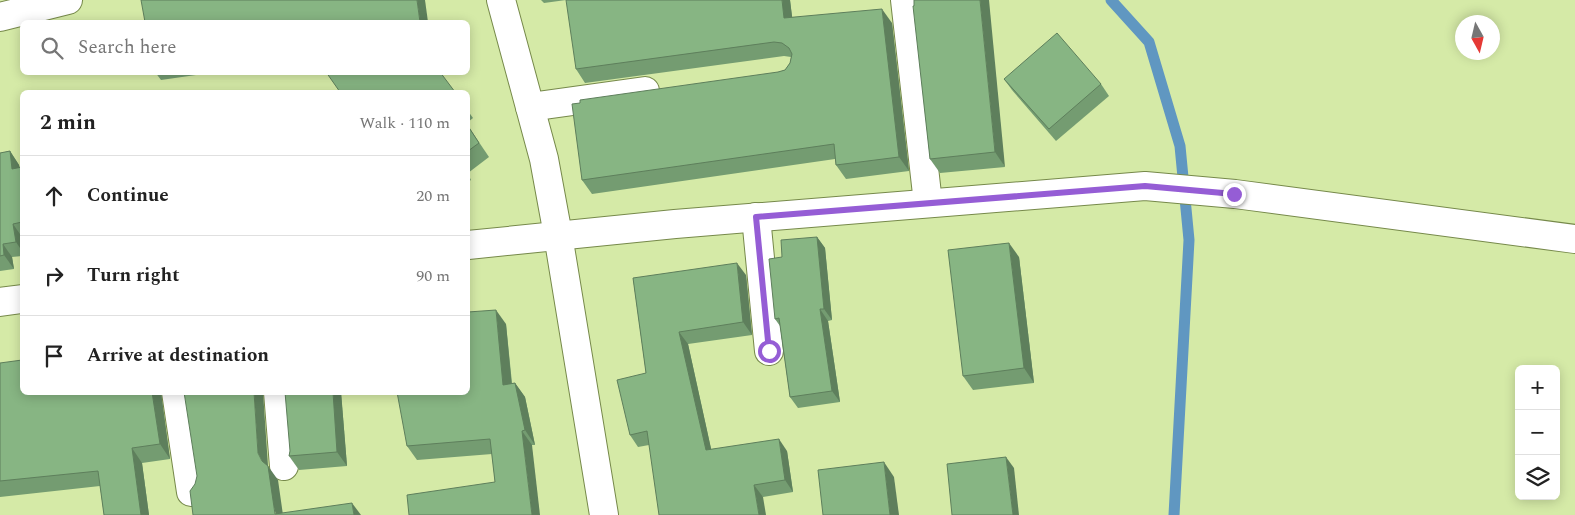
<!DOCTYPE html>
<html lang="en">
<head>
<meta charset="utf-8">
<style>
  body { margin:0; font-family:Spectral,serif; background:#f2f2f2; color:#222 }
  .controls { position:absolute; right:15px; bottom:15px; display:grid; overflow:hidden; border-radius:8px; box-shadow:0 2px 12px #0003 }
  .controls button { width:45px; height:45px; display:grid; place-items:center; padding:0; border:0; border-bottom:1px solid #e0e0e0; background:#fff; color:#222; font:25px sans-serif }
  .compass { position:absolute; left:1455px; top:15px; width:45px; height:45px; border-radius:50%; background:#fff; box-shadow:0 2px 12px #0003; rotate:172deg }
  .stop { position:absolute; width:15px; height:15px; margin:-11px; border:4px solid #955dd5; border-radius:50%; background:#fff }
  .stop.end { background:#955dd5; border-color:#fff; box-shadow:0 1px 5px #0008 }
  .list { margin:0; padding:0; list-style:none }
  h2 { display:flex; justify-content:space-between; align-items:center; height:65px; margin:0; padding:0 20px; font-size:21px }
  h2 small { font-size:16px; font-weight:400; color:#767676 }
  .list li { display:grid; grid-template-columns:32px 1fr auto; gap:15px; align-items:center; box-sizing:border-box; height:80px; padding:0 20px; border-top:1px solid #e0e0e0 }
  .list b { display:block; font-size:19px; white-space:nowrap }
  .list em { font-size:16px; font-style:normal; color:#767676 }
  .icon { flex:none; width:28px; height:28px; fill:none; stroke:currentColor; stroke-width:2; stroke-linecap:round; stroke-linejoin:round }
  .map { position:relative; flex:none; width:1575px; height:515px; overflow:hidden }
  .search { position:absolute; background:#fff; box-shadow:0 2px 12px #0003; left:20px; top:20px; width:450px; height:55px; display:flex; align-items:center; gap:12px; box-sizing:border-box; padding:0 18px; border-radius:8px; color:#767676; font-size:19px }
  .panel { position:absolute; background:#fff; box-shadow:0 2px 12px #0003; left:20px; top:90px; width:450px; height:305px; border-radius:8px }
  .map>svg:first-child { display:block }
</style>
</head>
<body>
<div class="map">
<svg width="1575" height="515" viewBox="0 0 1575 515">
  <rect width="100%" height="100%" fill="#d5eaa7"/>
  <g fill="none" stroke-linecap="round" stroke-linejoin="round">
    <path stroke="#6097c1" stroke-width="11" d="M1111,0l38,42 31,104 9,94 -15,275"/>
    <g stroke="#76894a" stroke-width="30">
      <g id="minor">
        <path d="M501,0l43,159 14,76 46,280"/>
        <path d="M905,0l23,203"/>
        <path d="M0,17l68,-17"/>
        <path d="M530,107l115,-16"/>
        <path d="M756,217l13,134"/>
        <path d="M468,245l207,-21 470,-38 90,8 340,45"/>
        <path d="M0,302l22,-3"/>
        <path d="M176,392l15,100"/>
        <path d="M278,392l6,74"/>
      </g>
    </g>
    <use href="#minor" stroke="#fff" stroke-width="28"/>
  </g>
  <g fill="#749c71">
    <path d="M541,0h25l-22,3z"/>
    <path d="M790,0l2,17 100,6 17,148 -63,8 -10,-14 -1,-6 -243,35 -10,-14 196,-108 7,-2 5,-7 1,-6 -7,-1 -199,27 -9,-14z"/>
    <path d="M914,6l91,161 -65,6 -10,-14z"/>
    <path d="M155,72h62l-56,8z"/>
    <path d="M1004,79l97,5 8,12 -53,45 -44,-51z"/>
    <path d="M468,111l5,7 -5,4z"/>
    <path d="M468,126l21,31 -21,16z"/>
    <path d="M10,151l9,14 1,3 2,-1v89l-10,1 2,12 -14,2v-118z"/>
    <path d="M468,174l3,6 -3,2z"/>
    <path d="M817,237l8,11 7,72 -4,1 12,81 -42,6 -8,-11 -10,-71 -5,-7 7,-62z"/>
    <path d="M1019,257l15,126 -61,7 -10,-14z"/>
    <path d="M746,275l6,60 -64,9 23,105 76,2 6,41 -30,5 -114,-52 -11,2 -8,-12 16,-62 -13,-95z"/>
    <path d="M506,324l6,59h3l10,14 10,48h-3l-37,37 -3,-28 -75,6 -10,-14z"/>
    <path d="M0,363l22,29 139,2 9,65 -28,4 7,52h-45l-4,-29 -100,11z"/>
    <path d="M341,392l6,74 -48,4 -10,-14 1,-5z"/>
  </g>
  <g fill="#5e7f5c">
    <path d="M417,0h8l3,22h-8z"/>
    <path d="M782,0h8l4,32 -10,-14z"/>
    <path d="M980,0h9l16,167 -10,-15z"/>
    <path d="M882,9l10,14 17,148 -10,-14z"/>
    <path d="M10,151l9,14 3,18 -10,-14z"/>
    <path d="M13,224l9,13v14l-6,-9z"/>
    <path d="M817,237l8,11 7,72 -8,-11z"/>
    <path d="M1009,243l10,14 15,126 -10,-15z"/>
    <path d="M3,244l9,13 2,12 -10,-14z"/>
    <path d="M737,263l9,12 6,60 -9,-13z"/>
    <path d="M820,309l8,12 12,81 -8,-11z"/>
    <path d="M496,310l10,14 7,75 -10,-14z"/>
    <path d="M679,332l9,12 26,118 -8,-12z"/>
    <path d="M515,383l10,14 10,48 -10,-15z"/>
    <path d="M152,392h9l9,67 -10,-15z"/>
    <path d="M254,392h9l5,74 10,14 5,35h-7l-14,-54 -4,-8z"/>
    <path d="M333,392h8l6,74 -10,-14z"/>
    <path d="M522,431l10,14 8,70h-8z"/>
    <path d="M779,439l8,12 6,41 -8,-12z"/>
    <path d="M132,448l10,15 7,52h-8z"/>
    <path d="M1006,457l8,11 5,47h-6z"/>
    <path d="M884,462l10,15 5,38h-9z"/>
    <path d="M754,485l9,12 3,18h-7z"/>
    <path d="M352,503l9,12h-7z"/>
  </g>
  <g fill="#87b583" stroke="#5e7f5c">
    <path d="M141,0h276l3,22h-275z"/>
    <path d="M566,0h216l2,18 98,-9 17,148 -63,8 -2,-21 -252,36 -10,-76 8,-1v-3l198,-28 7,-2 5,-7 2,-9 -3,-6 -7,-5 -8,-1 -198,27z"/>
    <path d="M914,0h66l15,152 -65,7 -17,-153h1z"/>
    <path d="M1057,33l44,51 -52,45 -45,-50z"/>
    <path d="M326,72h114l15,20h-115z"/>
    <path d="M468,126l11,17 -11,8z"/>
    <path d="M10,151l2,18 10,-2v55l-9,2 3,18 -13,2 1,11 -4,1v-103z"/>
    <path d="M817,237l7,72h-4l12,82 -42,6 -11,-79 -4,1 -6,-60 13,-2 -1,-17z"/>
    <path d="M1009,243l15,125 -61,8 -15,-126z"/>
    <path d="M737,263l6,59 -64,10 27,118 73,-11 6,41 -31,5 5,30h-100l-12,-84 -17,4 -13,-55 29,-7 -13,-95z"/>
    <path d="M496,310l7,75 12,-2 10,47 -3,1 10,84h-123l-2,-20 88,-13 -5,-43 -83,7 -10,-54h71v-80z"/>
    <path d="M22,360v32h130l8,52 -28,4 9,67h-37l-6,-44 -98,10v-118z"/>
    <path d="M184,392h70l4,61 4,8 6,5 7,48 77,-11 2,12h-161l-3,-24 5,-7 2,-8z"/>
    <path d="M285,392h48l4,60 -48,4 1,-5z"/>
    <path d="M1006,457l7,58h-61l-5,-51z"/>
    <path d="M884,462l6,53h-67l-5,-45z"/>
  </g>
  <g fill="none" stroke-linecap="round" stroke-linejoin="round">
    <path stroke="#955dd5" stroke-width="6" d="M769,351l-13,-134 389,-31 89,8"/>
  </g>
</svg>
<div class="controls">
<button>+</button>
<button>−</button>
<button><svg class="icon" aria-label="layers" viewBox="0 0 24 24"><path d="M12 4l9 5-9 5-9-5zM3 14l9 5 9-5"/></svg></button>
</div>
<svg class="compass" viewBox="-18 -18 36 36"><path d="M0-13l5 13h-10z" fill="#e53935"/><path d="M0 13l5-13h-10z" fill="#767676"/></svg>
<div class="stop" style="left:769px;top:351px"></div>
<div class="stop end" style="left:1234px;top:194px"></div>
<div class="search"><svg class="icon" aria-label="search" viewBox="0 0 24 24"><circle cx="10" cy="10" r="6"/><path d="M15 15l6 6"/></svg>Search here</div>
<section class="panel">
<h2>2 min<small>Walk · 110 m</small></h2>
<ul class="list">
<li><svg class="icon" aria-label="ahead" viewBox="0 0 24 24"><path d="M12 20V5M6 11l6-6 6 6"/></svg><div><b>Continue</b></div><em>20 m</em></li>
<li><svg class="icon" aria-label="right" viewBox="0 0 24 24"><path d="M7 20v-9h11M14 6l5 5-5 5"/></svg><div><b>Turn right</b></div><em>90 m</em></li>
<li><svg class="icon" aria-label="arrive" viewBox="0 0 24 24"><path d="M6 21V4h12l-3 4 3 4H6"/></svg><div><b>Arrive at destination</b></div></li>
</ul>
</section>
</div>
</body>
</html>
